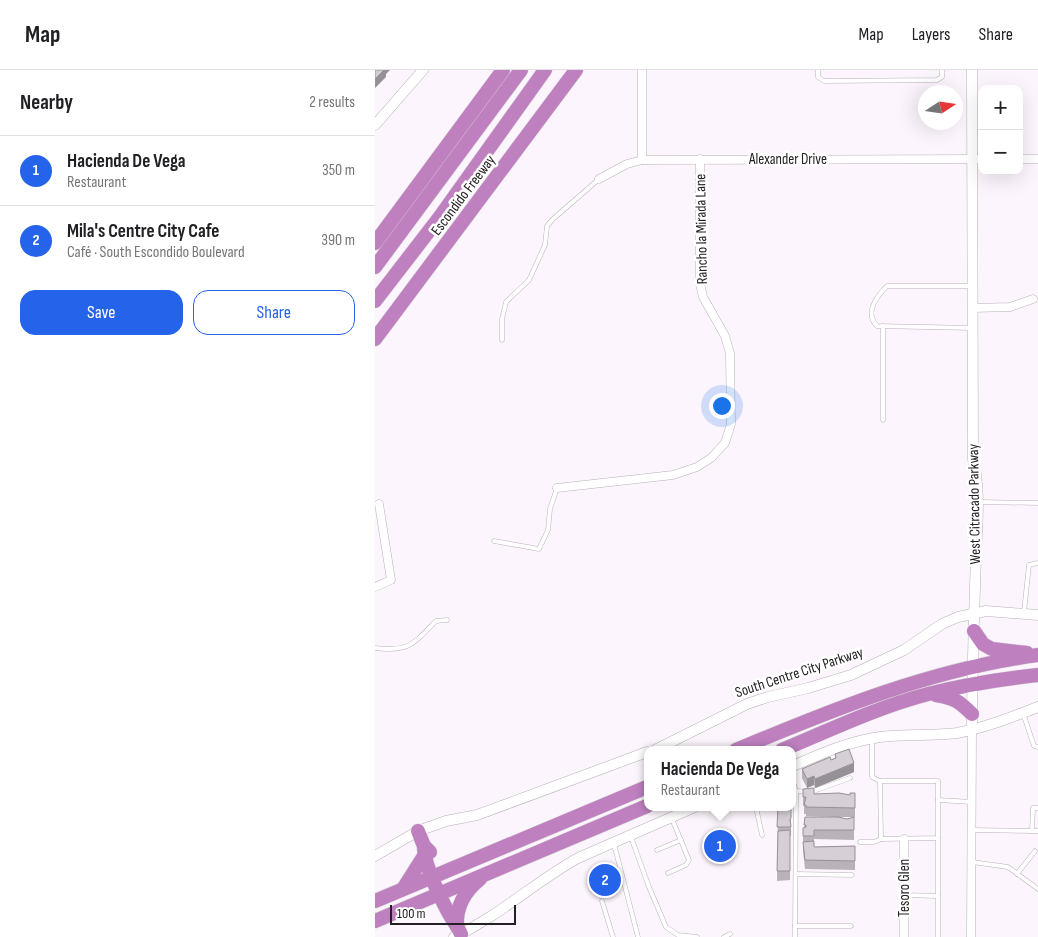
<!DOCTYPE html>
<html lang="en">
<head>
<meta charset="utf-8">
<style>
  body { margin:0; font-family:"Sofia Sans Condensed",sans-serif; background:#f6f6f6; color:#202124 }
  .controls { position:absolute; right:15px; top:15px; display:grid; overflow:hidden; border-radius:10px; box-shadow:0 5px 20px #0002 }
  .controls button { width:45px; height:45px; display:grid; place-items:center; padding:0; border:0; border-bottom:1px solid #e0e0e0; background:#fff; color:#202124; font:25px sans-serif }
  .compass { position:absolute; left:543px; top:15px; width:45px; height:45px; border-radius:50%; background:#fff; box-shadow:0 5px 20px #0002; rotate:78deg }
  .scale { position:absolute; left:15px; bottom:12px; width:126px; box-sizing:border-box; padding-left:5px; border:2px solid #242124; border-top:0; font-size:14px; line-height:18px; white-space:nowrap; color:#242124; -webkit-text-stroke:4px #fff; paint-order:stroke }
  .you { position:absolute; left:346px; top:335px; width:18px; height:18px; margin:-12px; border:4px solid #fff; border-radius:50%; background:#1a73e8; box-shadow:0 0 0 8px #1a73e833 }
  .badge { display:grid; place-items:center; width:32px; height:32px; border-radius:50%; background:#2563eb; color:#fff; font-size:16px; font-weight:700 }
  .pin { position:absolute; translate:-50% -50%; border:2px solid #fff; box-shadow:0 1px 5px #0006 }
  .popup { position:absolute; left:269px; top:676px; width:152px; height:65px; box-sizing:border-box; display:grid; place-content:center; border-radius:10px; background:#fff; filter:drop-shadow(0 1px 4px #0005); font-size:16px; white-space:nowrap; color:#757577 }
  .popup b { font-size:19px; color:#202124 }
  .popup::after { content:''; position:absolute; left:50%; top:100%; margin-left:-10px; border:10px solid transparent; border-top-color:#fff }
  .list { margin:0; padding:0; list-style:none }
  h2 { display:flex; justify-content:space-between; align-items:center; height:65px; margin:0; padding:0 20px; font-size:21px }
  h2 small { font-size:16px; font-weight:400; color:#757577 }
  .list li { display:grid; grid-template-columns:32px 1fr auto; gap:15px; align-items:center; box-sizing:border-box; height:70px; padding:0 20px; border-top:1px solid #e0e0e0 }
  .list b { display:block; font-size:19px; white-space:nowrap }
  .list p { margin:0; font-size:16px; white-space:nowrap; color:#757577 }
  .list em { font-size:16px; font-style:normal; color:#757577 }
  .actions { display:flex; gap:10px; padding:15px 20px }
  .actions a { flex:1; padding:11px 0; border:1px solid #2563eb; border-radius:15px; text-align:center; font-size:18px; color:#2563eb }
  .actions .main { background:#2563eb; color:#fff }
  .map { position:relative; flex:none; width:663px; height:867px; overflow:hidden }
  header { display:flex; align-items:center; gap:30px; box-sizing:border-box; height:70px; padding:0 25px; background:#fff; border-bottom:1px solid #e0e0e0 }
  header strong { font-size:24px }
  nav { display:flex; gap:28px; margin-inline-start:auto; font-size:18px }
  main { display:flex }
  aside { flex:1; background:#fff }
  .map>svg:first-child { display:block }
</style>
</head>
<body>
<header>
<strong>Map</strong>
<nav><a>Map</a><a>Layers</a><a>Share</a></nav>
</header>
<main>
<aside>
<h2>Nearby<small>2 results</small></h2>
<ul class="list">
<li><span class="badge">1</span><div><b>Hacienda De Vega</b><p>Restaurant</p></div><em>350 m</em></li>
<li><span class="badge">2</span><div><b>Mila's Centre City Cafe</b><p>Café · South Escondido Boulevard</p></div><em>390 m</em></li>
</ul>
<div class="actions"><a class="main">Save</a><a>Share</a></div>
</aside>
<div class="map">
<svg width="663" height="867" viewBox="0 0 663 867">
  <rect width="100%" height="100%" fill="#fdf5fd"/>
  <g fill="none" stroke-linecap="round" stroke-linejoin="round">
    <g stroke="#b8b1b8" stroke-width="5">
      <g id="lane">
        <path d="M443,0v7l6,4 113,-1 5,-3v-7"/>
        <path d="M597,216h-85c-10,10 -23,27 -10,40l96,2"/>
        <path d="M127,270v-21l4,-17 23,-22 16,-35 2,-19 6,-7 46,-40"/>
        <path d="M508,350v-94"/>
        <path d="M605,432l58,1"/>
        <path d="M119,471l45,8 9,-19 2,-21 7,-21"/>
        <path d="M649,542l5,-47 9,-2"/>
        <path d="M0,578c35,4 38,-4 61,-27l11,-1"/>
        <path d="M648,643l11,33 4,1"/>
        <path d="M497,671v36l8,4h58v19"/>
        <path d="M505,711l1,58 57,-1v-38l34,2"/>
        <path d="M418,712l3,9 -1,146"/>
        <path d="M421,721l15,1 39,-14"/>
        <path d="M381,737l6,28"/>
        <path d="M597,760l66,1"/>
        <path d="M657,761l1,-23h5"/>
        <path d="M256,767l18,50 17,40 12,8 19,2"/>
        <path d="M563,768v99"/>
        <path d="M485,772h14l7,-3"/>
        <path d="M239,774l24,93"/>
        <path d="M282,780l24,-10"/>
        <path d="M597,792l36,5 30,22"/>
        <path d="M293,803l18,-8 3,-5 -17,-41"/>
        <path d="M421,804l56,1"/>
        <path d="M642,804l18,-23"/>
        <path d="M529,825l34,1"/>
        <path d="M227,831l11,36"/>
        <path d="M420,856h56"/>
        <path d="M349,867l6,-3"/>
      </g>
    </g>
    <g stroke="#b8b1b8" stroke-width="9">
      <g id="street">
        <path d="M644,89h19"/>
        <path d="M267,90v-90"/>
        <path d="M224,109l28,-15 15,-4 340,-1"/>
        <path d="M598,238l37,-1 23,-8"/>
        <path d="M182,418l116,-13 24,-8 14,-9 14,-15 6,-19 -1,-71 -5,-17 -22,-39 -3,-13v-125"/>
        <path d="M0,517l16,-7 -12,-76"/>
        <path d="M529,769v98"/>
        <path d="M596,867l1,-208"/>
      </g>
    </g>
    <g stroke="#b8b1b8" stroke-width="11">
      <g id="secondary">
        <path d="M0,55l48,-55"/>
        <path d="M597,659c0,-57 2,-114 4,-172 1,-32 5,-67 -3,-98l-1,-389"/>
        <path d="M280,680l92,-46 21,-7 40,-9 43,-13 53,-25 38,-26 16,-7 28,-6 52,4"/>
        <path d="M418,696c27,-12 57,-25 87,-29 26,-3 52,-1 77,-4 28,-5 55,-16 81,-26"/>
        <path d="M0,786l43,-25 28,-10 31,-6 170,-63"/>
        <path d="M79,867c45,-21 81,-55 124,-79l117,-51"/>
      </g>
    </g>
    <g stroke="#d8d7d8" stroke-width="15">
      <g id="highway">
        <path d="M0,173l128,-173"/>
        <path d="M0,197l146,-197"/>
        <path d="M0,231l64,-83 106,-148"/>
        <path d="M0,269l201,-269"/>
        <path d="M599,561l9,13 9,5 35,4"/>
        <path d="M561,625c18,3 23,6 36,19"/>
        <path d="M361,680c98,-41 196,-81 302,-95"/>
        <path d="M407,680c48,-20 96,-43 146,-56 36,-9 73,-15 110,-19"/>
        <path d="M43,761l6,15 6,6"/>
        <path d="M49,776c0,19 14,47 23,64 4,8 10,15 14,24"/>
        <path d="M28,819l21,-33"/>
        <path d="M0,831l272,-114"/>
        <path d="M0,851l272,-115"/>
        <path d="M82,855c-1,-19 8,-34 23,-46"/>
      </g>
    </g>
    <use href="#lane" stroke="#fff" stroke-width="4"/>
    <use href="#street" stroke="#fff" stroke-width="8"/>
    <use href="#secondary" stroke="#fff" stroke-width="10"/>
    <use href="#highway" stroke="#bf80c0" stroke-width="14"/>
  </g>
  <g fill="#b9b2b8">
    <path d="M460,684l19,18 -39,16 -1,-3 -7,3 -5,-10v-9l33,-11z"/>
    <path d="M428,719l11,5 41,14v9h-16l8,2 7,-2v23l-40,-1v8l41,-1v24l-50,-1 -2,-18v-23h1l1,-11h31l-30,-1v-2h-2v-8h-1z"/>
    <path d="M403,737l13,11v18h-1v44l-13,1z"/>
  </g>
  <g fill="#969196">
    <path d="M9,0h6l-4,4v3l-11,11v-9z"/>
    <path d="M479,693v9l-39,16v-9z"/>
    <path d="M439,706v9l-7,3v-9z"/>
  </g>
  <g fill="#d7cfd6" stroke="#969196">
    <path d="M0,0h9l-9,9z"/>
    <path d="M474,679l5,14 -39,16 -1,-3 -7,3 -5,-10 28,-12 1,3 5,-2 -1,-4z"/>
    <path d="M439,718v6l25,-1 11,2v-2h5v15l-49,-1v-2h-2l2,-8h-3v-8z"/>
    <path d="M403,737h13v11l-1,1 1,8h-14z"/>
    <path d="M430,747h33l9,2 7,-2v13h-40v6h-11v-8l3,-1v-2h-2z"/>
    <path d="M415,760v41h-13l1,-40z"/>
    <path d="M439,771v6l41,-1v15l-50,-1 -2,-18z"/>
  </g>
  <g text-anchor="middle" stroke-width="5" stroke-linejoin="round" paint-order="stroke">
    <g font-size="15" fill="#242124" stroke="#fff">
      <text x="413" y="94">Alexander Drive</text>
      <text transform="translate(88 125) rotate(-53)" y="5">Escondido Freeway</text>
      <text transform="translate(326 159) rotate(-91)" y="5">Rancho la Mirada Lane</text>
      <text transform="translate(599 434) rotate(-91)" y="5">West Citracado Parkway</text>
      <text transform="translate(424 602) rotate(-18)" y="5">South Centre City Parkway</text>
      <text transform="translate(529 818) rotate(-90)" y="5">Tesoro Glen</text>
    </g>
  </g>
</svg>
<div class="controls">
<button>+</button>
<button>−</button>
</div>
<svg class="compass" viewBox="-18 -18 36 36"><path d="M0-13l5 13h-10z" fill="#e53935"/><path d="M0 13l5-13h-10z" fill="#757577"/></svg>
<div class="scale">100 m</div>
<div class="you"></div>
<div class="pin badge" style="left:345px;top:776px">1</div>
<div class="popup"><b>Hacienda De Vega</b>Restaurant</div>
<div class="pin badge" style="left:230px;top:810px">2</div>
</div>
</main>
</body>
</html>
